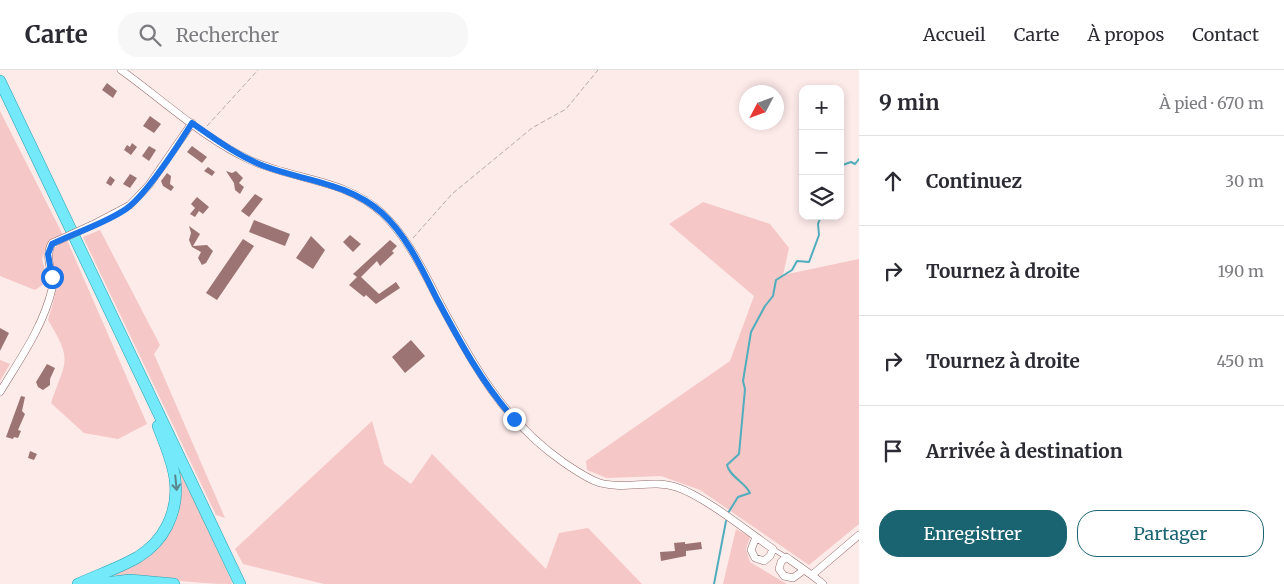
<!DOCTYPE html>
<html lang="fr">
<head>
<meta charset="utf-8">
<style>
  body { margin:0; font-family:Merriweather,serif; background:#f7f7f7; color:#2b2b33 }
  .controls { position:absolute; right:15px; top:15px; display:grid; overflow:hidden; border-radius:10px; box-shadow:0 2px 8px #0003 }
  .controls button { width:45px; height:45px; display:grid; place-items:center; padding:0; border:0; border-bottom:1px solid #e1e1e2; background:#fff; color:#2b2b33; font:25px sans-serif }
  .compass { position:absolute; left:739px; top:15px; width:45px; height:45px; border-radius:50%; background:#fff; box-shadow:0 2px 8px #0003; rotate:229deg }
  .stop { position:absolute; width:15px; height:15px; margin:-11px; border:4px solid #1a73e8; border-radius:50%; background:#fff }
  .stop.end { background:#1a73e8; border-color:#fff; box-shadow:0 1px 5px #0008 }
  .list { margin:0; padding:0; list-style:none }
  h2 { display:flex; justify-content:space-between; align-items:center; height:65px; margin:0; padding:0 20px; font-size:21px }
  h2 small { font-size:16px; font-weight:400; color:#7c7c81 }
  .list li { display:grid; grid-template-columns:32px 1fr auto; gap:15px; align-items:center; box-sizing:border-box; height:90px; padding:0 20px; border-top:1px solid #e1e1e2 }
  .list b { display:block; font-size:19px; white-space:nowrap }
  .list em { font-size:16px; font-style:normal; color:#7c7c81 }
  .actions { display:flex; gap:10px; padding:15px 20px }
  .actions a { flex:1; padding:11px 0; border:1px solid #196470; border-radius:20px; text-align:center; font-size:18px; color:#196470 }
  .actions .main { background:#196470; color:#fff }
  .icon { flex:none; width:28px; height:28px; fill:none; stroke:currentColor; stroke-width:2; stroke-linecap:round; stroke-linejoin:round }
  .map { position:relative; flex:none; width:859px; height:514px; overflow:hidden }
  header { display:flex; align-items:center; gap:30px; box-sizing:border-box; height:70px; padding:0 25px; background:#fff; border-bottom:1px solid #e1e1e2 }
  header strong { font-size:24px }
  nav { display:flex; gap:28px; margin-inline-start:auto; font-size:18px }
  .search { width:350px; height:45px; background:#f7f7f7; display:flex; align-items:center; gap:12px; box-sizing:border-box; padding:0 18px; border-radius:20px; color:#7c7c81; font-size:19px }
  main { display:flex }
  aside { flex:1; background:#fff }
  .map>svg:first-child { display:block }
</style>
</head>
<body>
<header>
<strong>Carte</strong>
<div class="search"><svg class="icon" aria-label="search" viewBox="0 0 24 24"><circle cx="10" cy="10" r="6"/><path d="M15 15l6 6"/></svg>Rechercher</div>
<nav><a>Accueil</a><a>Carte</a><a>À propos</a><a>Contact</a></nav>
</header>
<main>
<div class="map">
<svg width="859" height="514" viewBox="0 0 859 514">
  <rect width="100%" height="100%" fill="#fdebea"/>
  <g fill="#f5c7c6">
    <path d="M0,41l63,124 -16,10 -5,14 6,22 -13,9 -35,-14z"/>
    <path d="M703,132l67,22 19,24 -6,27 76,-16v265l-50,41 -109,-75 -39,-14 -54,2 -20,-8 -1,-9 144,-100 24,-65 -85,-72z"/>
    <path d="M100,160l60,115 -6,9 71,164 -9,-3 -133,-278z"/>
    <path d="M67,170l80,184 -29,15 -34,-6 -33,-30c15,-43 22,-42 -3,-83 3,-11 8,-24 8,-36 1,-21 -17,-31 11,-44z"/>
    <path d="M0,290l10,4 -10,17z"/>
    <path d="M372,351l12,43 27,20 21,-30 114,115 13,-36 29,-5 54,56h-318l-81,-20 -8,-15z"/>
    <path d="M177,392l54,118 1,4c-41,0 -81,-8 -122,-9 29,-18 66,-32 70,-71 1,-13 -2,-29 -3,-42z"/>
    <path d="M736,459l14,8 -4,12 4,13 37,22h-64z"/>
  </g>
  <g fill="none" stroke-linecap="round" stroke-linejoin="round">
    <g stroke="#50adbe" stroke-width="2">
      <path d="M840,96l11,-4 4,2 4,-5"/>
      <path d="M728,443l10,-16 12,-4c-5,-11 -20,-16 -23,-28l12,-11 6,-65 -2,-8 8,-49 14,-26 8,-10 3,-16 16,-10 5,-9 12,1 10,-27 -1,-11 3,-8"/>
      <path d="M714,514l12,-63"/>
    </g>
  </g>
  <g fill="#9b7473">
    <path d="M107,13l10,8 -4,7 -11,-8z"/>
    <path d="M150,46l11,8 -7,9 -11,-7z"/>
    <path d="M132,73l5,4 -6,8 -7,-5 3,-5 3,2z"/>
    <path d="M149,76l7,4 -7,11 -7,-5z"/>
    <path d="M192,76l15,11 -5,6 -15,-11z"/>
    <path d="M208,97l7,5 -3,4 -8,-5z"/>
    <path d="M226,101l6,2 4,-2 7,7 -4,5 5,4 -4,7 -5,-4 -1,-7z"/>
    <path d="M167,103l4,3 -1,8 4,3 -3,4 -8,-5 -2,-5z"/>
    <path d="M130,104l7,4 -7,10 -7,-4z"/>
    <path d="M110,106l5,4 -4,6 -5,-3z"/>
    <path d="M255,124l8,5 -14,18 -8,-6z"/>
    <path d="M197,127l12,10 -6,7 -4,-3 -4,6 -5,-3 5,-6 -4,-4z"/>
    <path d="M254,150l36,14 -5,12 -36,-14z"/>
    <path d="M189,156l11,8 -7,12 14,-1 6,6 -7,12 -4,2 -4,-7 3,-6 -9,-5 -3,-7 2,-7z"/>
    <path d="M350,165l11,9 -8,8 -10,-10z"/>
    <path d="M311,166l14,14 -12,19 -17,-11z"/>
    <path d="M243,169l11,7 -37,54 -11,-7z"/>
    <path d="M390,170l7,6 -5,5 2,2 -14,13 -3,-5 -16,16 18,17 17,-12 4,6 -24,16 -10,-9 -2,2 -15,-12 8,-8 -4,-3z"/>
    <path d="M0,258l9,5 -9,18z"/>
    <path d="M411,270l14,16 -20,17 -13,-16z"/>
    <path d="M47,294l8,4 -5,11v6l-7,5 -5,-3 -2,-5z"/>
    <path d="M21,326l4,1 -3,14 3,3 -7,16 3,1 -3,7 -4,-1 -1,2 -7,-2z"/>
    <path d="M30,381l7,3 -3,6 -6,-2z"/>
    <path d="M685,472v2l16,-2 1,7 -16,2v5l-25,5 -1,-9 15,-1 -1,-8z"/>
  </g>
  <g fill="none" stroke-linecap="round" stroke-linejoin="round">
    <g stroke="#936c6b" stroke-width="5">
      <path id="service" d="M773,479l13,8"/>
    </g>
    <g stroke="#936c6b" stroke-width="8">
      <g id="minor">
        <path d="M121,0c42,30 82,68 129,90 43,20 97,19 133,54 25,24 41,58 57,89 33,62 64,118 123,159 12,8 24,17 37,21 25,7 52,-4 76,4 28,9 71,44 97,62l-3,7 -6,5 -9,-3 -4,-8 5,-13"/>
        <path d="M92,155l38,-20 19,-20 43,-62"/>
        <path d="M0,322c20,-33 43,-65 52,-103 3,-16 -9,-30 0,-46l5,-2"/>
        <path d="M804,500l-11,8 -9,-2 -5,-7 2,-7 5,-5c13,9 25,17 37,27"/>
        <path d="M812,505l47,-40"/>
      </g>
    </g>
    <g stroke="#26a0b2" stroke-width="12">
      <g id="primary">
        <path d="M0,11l240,503"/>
        <path d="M78,514c20,-9 41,-16 60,-27 13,-8 22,-17 29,-31 18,-35 5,-65 -9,-100"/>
        <path d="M96,514l34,-4 44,4"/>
      </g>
    </g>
    <g stroke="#b9a7a7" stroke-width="1" stroke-dasharray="5 2.5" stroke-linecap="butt">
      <path d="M207,56l51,-56"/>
      <path d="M413,168l39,-44 80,-66 34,-19 32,-39"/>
    </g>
    <use href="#service" stroke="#fff" stroke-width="4"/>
    <use href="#minor" stroke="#fff" stroke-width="7"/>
    <use href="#primary" stroke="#73e9f9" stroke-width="11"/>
    <g stroke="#936c6b" stroke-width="8" stroke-linecap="butt">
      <path id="minor-bridge" d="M57,171l35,-16"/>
    </g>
    <use href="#minor-bridge" stroke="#fff" stroke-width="7"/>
  </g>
  <defs><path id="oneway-shaft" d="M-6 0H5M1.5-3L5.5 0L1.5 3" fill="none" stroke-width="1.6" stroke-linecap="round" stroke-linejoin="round" transform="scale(1.25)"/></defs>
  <use stroke="#5b868d" href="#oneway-shaft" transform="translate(176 413) rotate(84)"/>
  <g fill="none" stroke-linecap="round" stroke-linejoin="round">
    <path stroke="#1a73e8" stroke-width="6" d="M52,207l-4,-23 4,-10c24,-12 52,-20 74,-35 22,-16 51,-62 66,-86 23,16 46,33 72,43 40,15 85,17 118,47 25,23 40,56 55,86 23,43 45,84 77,120"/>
  </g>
</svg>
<div class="controls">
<button>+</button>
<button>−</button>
<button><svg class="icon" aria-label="layers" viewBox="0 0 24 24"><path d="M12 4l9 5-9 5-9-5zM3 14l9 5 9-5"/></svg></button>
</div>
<svg class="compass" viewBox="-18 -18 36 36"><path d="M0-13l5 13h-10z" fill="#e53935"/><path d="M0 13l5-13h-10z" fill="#7c7c81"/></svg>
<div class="stop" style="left:52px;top:207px"></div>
<div class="stop end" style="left:514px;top:349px"></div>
</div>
<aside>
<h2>9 min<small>À pied · 670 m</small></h2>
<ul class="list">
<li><svg class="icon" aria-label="ahead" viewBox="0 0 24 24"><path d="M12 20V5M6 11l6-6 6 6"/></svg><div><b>Continuez</b></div><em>30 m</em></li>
<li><svg class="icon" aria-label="right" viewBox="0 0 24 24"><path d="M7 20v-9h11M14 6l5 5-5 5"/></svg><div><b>Tournez à droite</b></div><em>190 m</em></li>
<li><svg class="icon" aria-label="right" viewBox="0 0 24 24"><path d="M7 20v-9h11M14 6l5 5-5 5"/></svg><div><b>Tournez à droite</b></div><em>450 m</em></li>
<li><svg class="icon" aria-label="arrive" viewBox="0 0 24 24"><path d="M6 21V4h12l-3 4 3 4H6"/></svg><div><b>Arrivée à destination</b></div></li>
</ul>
<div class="actions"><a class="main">Enregistrer</a><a>Partager</a></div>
</aside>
</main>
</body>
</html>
